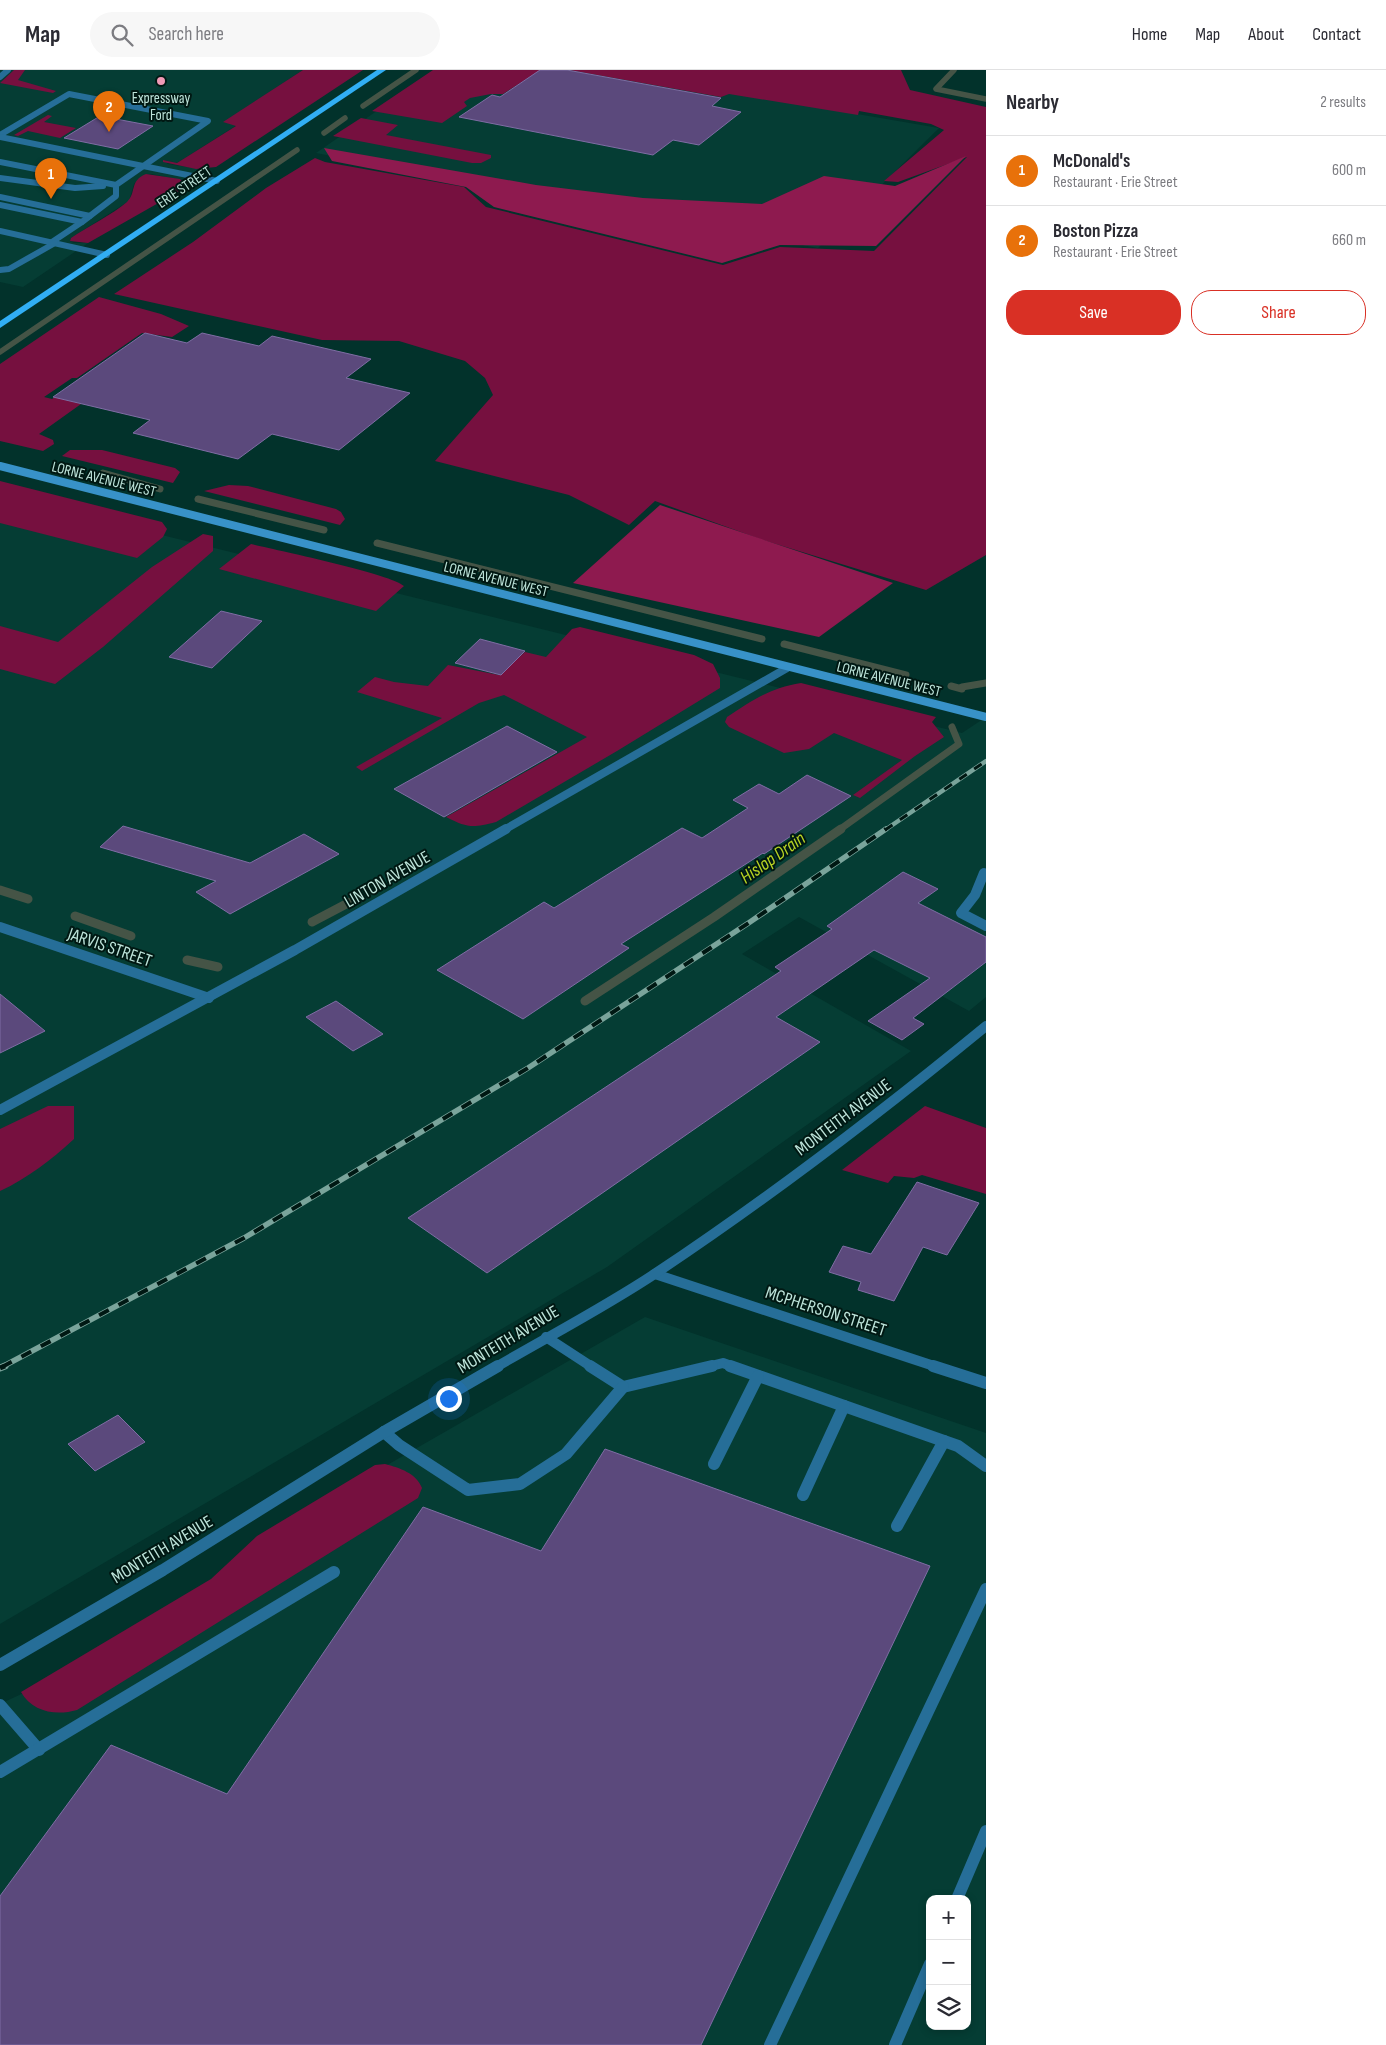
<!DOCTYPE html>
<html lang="en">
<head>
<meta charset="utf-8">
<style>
  body { margin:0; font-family:"Sofia Sans Condensed",sans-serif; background:#f7f7f7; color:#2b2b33 }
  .controls { position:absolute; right:15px; bottom:15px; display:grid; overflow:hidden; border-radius:10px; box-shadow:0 2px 8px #0003 }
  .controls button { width:45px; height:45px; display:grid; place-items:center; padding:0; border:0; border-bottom:1px solid #e1e1e2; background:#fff; color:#2b2b33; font:25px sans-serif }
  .you { position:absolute; left:448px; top:1328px; width:18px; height:18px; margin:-12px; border:4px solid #fff; border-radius:50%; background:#1a73e8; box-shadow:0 0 0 8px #1a73e833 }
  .badge { display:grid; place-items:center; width:32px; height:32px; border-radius:50%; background:#d93025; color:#fff; font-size:16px; font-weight:700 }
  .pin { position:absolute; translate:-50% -41px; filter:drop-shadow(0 1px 2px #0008) }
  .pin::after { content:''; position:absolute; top:26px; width:18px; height:15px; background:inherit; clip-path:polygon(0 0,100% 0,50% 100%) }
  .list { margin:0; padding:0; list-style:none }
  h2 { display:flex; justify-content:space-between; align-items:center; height:65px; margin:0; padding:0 20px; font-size:21px }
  h2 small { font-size:16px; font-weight:400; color:#7c7c81 }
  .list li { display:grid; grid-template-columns:32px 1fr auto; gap:15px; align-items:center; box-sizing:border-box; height:70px; padding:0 20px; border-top:1px solid #e1e1e2 }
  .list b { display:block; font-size:19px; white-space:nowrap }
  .list p { margin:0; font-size:16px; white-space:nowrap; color:#7c7c81 }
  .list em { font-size:16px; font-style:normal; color:#7c7c81 }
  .actions { display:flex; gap:10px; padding:15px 20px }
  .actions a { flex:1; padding:11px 0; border:1px solid #d93025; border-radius:20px; text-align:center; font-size:18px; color:#d93025 }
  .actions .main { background:#d93025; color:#fff }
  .icon { flex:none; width:28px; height:28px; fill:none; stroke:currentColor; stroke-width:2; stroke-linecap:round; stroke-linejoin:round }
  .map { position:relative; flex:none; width:986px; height:1975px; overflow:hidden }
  header { display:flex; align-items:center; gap:30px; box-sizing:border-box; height:70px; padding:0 25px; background:#fff; border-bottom:1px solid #e1e1e2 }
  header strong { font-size:24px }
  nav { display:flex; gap:28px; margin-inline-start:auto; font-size:18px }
  .search { width:350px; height:45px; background:#f7f7f7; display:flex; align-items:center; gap:12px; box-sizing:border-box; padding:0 18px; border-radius:28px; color:#7c7c81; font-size:19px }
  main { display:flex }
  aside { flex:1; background:#fff }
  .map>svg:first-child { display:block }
</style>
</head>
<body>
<header>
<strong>Map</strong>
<div class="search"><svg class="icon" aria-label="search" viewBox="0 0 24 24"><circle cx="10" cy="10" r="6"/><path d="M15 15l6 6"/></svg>Search here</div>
<nav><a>Home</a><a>Map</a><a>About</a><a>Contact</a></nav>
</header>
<main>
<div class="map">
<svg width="986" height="1975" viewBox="0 0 986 1975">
  <rect width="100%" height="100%" fill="#02322b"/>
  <g fill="#053d34" fill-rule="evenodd">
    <path d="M0,0h303l-79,52 13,3 -60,38 -14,-3 5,4 32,5 -18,11 -31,-6 -9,2 -8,8 -5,17 -58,37 -1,3 4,2h14l-65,44 -23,-5z"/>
    <path d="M436,0h165l338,58 -121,120 -502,-95z"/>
    <path d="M0,425l962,238 24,-16v280l-17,14 -170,-94 -57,37 169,97 -304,216 -607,357z"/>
    <path d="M645,1247l341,116 -1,612h-985v-341l79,-37 138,-87 57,-50zM930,1829h37v127h-37z"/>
  </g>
  <g fill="#76103f">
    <path d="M14,0h11l-7,10 38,11 -3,2 -53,-10z"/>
    <path d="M303,0h60l-147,97 -20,2 -33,-7v-2l14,3 59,-37 -13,-4z"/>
    <path d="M433,0h108l-38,24h-12l-21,4 -6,4 3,4 -25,17 -70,-12z"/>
    <path d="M569,0h332l9,20 76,17v448l-60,35 -163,-50 -108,-39 -26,24 -60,-30 -134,-34 58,-66 -8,-17 -20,-17 -66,-20 -77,-1 -208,-46 79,-52 73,-54 49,-30 10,4 139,25 22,20 237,58 57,-18 94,4 93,-94 -69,25 -14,-1 60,-51 -13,-6 -72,-13 -1,4 -129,-21 -8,3z"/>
    <path d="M48,45l4,1 -8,6 32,6 -16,10 -32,-7 -10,5 -4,-1z"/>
    <path d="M361,48l37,7 -12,10 105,20v3l-10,5h-9l-139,-27z"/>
    <path d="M146,104l34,5 6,6 -3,4 -95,54 -18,-2 1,-3c16,-11 42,-24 56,-36 10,-10 2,-21 19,-28z"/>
    <path d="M99,227l62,17 28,12 -17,11 -30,-4 -65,45h-5l-28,19 8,2 3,-2 26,7 -42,30 14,6 1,4 -11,7 -43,-10v-77z"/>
    <path d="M70,380h32l73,18 5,4 -7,11 -111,-27z"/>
    <path d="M0,411l162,41 5,7 -4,8 -26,21 -137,-35z"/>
    <path d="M229,415l19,1 88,23 5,3 4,7 -5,6 -136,-34z"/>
    <path d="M203,464l10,2v15l-110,96 -48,37 -55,-15v-43l58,16 94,-75z"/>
    <path d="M251,474c25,6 141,30 153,42l-28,25 -157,-42z"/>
    <path d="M580,557l114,28 19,9 7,14v10l-103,63 -121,71c-24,6 -28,6 -50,-5l141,-80 -83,-42 -25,8 -117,68 -6,-4 86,-49 -85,-26 18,-15 19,5 34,4 20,-21 51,10 26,-23 21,5 26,-28z"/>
    <path d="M801,613l135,34 -4,5 12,15 -29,19 -55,42 -7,-3 49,-35 -68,-27 -25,16 -25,4 -55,-26 -4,-5 2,-5c26,-17 43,-29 74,-34z"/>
    <path d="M48,1036h26v33c-23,21 -46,39 -74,52v-62z"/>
    <path d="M925,1036l61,22v66l-64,-19 -8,3 -20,-2 -6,7 -46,-13z"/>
    <path d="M385,1394c15,4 31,9 37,24l-4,10 -341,212c-21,6 -45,2 -56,-18l190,-113 46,-43 118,-71z"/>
  </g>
  <g fill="#8e1a4f">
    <path d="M324,78l212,37 107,13 119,6 62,-28 71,10 71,-30 -90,90 -96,-1 -58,18 -228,-56 -28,-20 -134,-26z"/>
    <path d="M660,435l233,78 -74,54 -246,-54z"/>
  </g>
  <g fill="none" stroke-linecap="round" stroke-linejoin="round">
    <g stroke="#455446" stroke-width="5.5">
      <path d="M954,0l-18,19 50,10"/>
      <path d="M363,36l53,-36"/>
      <path d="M324,63l21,-15"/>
      <path d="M0,282l297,-202"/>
    </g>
    <g stroke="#455446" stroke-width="7">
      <path d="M103,403l57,16"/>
      <path d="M198,429l126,31"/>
      <path d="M377,473l385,96"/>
      <path d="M784,574l122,31"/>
      <path d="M951,616l11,3"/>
      <path d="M962,617l24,-4"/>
      <path d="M839,760l120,-86 -7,-17"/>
    </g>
    <g stroke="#455446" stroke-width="9">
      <path d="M0,820l28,9"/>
      <path d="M75,846l56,20"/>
      <path d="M312,852l38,-20"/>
      <path d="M187,890l31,7"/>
      <path d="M585,931l129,-84 127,-88"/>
    </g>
  </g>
  <g fill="#5b497c" stroke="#7f6da4">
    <path d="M540,0h27l154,28 -9,8 29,6 -42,33 -26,-5 -20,15 -194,-38 33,-22 8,2z"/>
    <path d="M100,46l53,10 -35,23 -54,-11z"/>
    <path d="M145,263l42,10 15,-10 57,13 13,-10 99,23 -25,19 64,15 -71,57 -67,-16 -34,25 -105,-26 17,-13 -97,-23z"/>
    <path d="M221,541l41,10 -50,47 -43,-11z"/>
    <path d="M480,569l45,12 -24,24 -46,-12z"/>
    <path d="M507,656l50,26 -113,65 -50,-28z"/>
    <path d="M807,705l44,21 -87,58 -1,-1 -142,91 8,4 -106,71 -86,-49 107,-68 10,6 128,-80 20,10 46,-30 -15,-8 26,-16 20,10z"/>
    <path d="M123,756l127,37 54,-29 35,20 -109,60 -34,-22 20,-11 -116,-34z"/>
    <path d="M903,802l35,17 -20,14 68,34v25l-73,56 11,6 -22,16 -34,-19 62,-43 -56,-28 -98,67 44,25 -333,231 -79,-55 373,-247 -6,-4 57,-38 -5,-3z"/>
    <path d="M0,924l45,37 -45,22z"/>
    <path d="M336,931l47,33 -30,17 -47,-34z"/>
    <path d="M917,1112l62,21 -32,52 -24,-8 -29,54 -36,-11 3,-8 -32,-10 14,-26 28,8z"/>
    <path d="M118,1345l27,27 -50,29 -27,-27z"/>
    <path d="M605,1379l325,117 -229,479h-701v-149l111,-151 116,49 196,-287 118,44z"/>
  </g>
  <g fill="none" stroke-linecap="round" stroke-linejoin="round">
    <g stroke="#266e98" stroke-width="6">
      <path d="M0,7l8,-7"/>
      <path d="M0,65l69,-41 139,27 -92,64v11l-34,26"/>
      <path d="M0,67l217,44"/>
      <path d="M0,92l116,23"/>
      <path d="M0,108l75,10 28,-2"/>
      <path d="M0,127l90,19"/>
      <path d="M0,135l82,17 -30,20"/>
      <path d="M0,161l107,24"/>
      <path d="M0,200l9,-1 46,-26"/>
    </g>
    <g stroke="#266e98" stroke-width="10">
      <path d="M986,804l-2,-1 -9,22 -14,18 25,13"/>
      <path d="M546,1267l46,30"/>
      <path d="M707,1297l16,-4 11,4"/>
    </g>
    <g stroke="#266e98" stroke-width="12">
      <path d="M590,1296l33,21 89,-21"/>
      <path d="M730,1296l228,80 28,20"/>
      <path d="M384,1362l15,13 69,45 52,-6 46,-30 57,-67"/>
      <path d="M714,1394l44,-88"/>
      <path d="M803,1425l41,-89"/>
      <path d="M897,1456l47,-85"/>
      <path d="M0,1635l39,45"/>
      <path d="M0,1702l334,-200"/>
      <path d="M957,1829l29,-68"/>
      <path d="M770,1975l216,-456"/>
      <path d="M895,1975l35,-81"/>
    </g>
    <path stroke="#266e98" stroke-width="8" d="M504,760l283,-162"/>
    <g stroke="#266e98" stroke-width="10">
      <path d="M0,857l209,71"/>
      <path d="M0,1040l295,-160 211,-121"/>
      <path d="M655,1204l282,93"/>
      <path d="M496,1297c53,-31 109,-60 160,-94 114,-76 224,-160 330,-247"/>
    </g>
    <g stroke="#266e98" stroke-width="12">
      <path d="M933,1296l53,17"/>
      <path d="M0,1595l163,-95 221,-138 114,-66"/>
    </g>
    <path stroke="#3892c8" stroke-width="8" d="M0,396l986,251"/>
    <path fill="#31aef4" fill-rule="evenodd" d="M377,0h9l-386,258v-7z"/>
    <g stroke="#7aa49b" stroke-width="4.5">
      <path id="rail-far2" d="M885,760l101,-69"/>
    </g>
    <g stroke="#7aa49b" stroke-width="5.5">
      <path id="rail-far1" d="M2,1297l242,-129 284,-170 222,-146 136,-93"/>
    </g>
    <g stroke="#7aa49b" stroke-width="7">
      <path id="rail" d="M0,1298l5,-2"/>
    </g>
    <use href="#rail-far2" stroke="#001813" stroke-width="3" stroke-dasharray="9" stroke-linecap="butt"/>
    <use href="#rail-far1" stroke="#001813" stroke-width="4" stroke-dasharray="11" stroke-linecap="butt"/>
    <use href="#rail" stroke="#001813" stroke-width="5" stroke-dasharray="14" stroke-linecap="butt"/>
  </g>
  <circle fill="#f09ab6" stroke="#001813" stroke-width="2" cx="161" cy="11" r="5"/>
  <g text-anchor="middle" stroke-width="4" stroke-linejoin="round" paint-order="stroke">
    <g font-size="15" fill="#bde4da" stroke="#001813">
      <text x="161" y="33">Expressway<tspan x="161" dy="17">Ford</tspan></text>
    </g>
    <g font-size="15" fill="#bde4da" stroke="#001813">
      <text transform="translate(184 117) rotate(-34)" y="5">ERIE STREET</text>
      <text transform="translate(104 409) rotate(14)" y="5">LORNE AVENUE WEST</text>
      <text transform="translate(496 509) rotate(14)" y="5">LORNE AVENUE WEST</text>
      <text transform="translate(889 609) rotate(14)" y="5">LORNE AVENUE WEST</text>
    </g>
    <g font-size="18" fill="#bde4da" stroke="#001813">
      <text transform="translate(387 809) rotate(-30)" y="6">LINTON AVENUE</text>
      <text transform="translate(110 877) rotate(19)" y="6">JARVIS STREET</text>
      <text transform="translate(843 1047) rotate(-37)" y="6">MONTEITH AVENUE</text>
      <text transform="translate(826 1241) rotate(18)" y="6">MCPHERSON STREET</text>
      <text transform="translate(508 1269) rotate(-31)" y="6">MONTEITH AVENUE</text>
      <text transform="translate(162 1479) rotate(-31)" y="6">MONTEITH AVENUE</text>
    </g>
    <g font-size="19" font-style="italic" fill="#b8d424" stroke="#001813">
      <text transform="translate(772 787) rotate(-35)" y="7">Hislop Drain</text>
    </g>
  </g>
</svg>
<div class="controls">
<button>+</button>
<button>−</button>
<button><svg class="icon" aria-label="layers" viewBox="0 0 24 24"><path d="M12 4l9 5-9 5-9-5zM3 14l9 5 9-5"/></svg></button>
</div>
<div class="you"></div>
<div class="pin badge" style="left:51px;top:129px;background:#e8710a">1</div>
<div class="pin badge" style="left:109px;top:62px;background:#e8710a">2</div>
</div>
<aside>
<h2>Nearby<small>2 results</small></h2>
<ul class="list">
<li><span class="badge" style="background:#e8710a">1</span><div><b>McDonald's</b><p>Restaurant · Erie Street</p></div><em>600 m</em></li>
<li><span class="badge" style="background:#e8710a">2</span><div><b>Boston Pizza</b><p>Restaurant · Erie Street</p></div><em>660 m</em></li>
</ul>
<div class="actions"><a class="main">Save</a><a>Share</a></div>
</aside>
</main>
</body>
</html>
